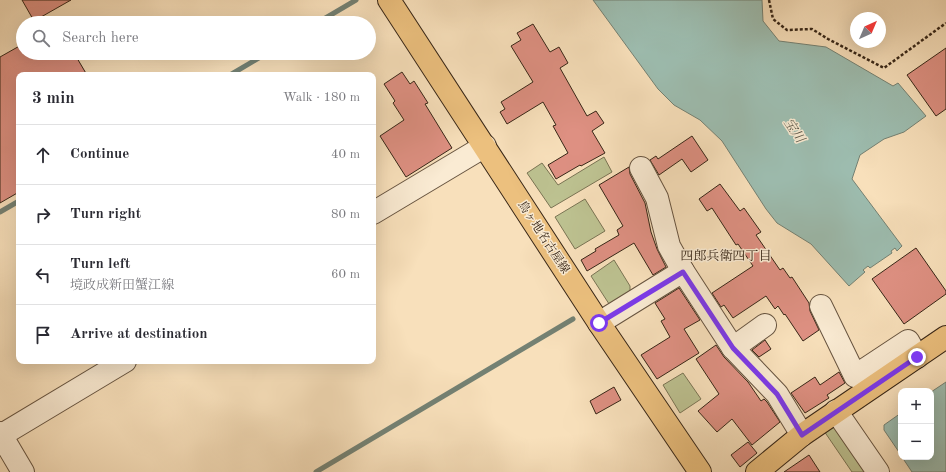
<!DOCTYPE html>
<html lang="en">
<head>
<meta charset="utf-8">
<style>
  body { margin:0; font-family:"Old Standard TT","Noto Serif JP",serif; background:#f7f7f7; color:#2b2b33 }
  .controls { position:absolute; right:12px; bottom:12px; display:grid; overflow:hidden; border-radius:8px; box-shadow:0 4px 16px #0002 }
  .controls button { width:36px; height:36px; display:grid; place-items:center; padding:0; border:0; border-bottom:1px solid #e1e1e2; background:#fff; color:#2b2b33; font:20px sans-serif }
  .compass { position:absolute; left:850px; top:12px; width:36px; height:36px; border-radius:50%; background:#fff; box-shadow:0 4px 16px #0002; rotate:44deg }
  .stop { position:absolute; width:12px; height:12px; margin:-9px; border:3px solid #7c3aed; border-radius:50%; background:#fff }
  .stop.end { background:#7c3aed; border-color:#fff; box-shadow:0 1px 4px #0008 }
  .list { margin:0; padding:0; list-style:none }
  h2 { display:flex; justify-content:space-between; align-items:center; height:52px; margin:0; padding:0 16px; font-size:17px }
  h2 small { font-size:13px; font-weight:400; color:#7c7c81 }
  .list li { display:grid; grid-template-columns:26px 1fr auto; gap:12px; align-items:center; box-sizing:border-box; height:60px; padding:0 16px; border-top:1px solid #e1e1e2 }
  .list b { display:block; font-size:15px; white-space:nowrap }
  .list p { margin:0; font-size:13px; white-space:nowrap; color:#7c7c81 }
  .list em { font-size:13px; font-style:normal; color:#7c7c81 }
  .icon { flex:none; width:22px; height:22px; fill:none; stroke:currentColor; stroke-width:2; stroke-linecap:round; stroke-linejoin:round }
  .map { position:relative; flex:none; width:946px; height:472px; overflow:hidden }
  .search { position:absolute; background:#fff; box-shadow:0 4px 16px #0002; left:16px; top:16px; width:360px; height:44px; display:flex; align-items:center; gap:10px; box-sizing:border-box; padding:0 14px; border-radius:22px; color:#7c7c81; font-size:15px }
  .panel { position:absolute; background:#fff; box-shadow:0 4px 16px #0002; left:16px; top:72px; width:360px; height:292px; border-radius:8px }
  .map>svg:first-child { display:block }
</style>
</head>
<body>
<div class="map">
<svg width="946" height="472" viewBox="0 0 946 472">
  <rect width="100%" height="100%" fill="#f8e0bb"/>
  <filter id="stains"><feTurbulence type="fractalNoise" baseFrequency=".005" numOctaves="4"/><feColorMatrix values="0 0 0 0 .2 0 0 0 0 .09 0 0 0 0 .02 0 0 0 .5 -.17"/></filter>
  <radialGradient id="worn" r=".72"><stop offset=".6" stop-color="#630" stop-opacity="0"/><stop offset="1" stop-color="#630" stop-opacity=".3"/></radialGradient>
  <g fill="#bdc291" stroke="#7a7454">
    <path d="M604,157l8,15 -61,36 -24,-35 15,-10 16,22z"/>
    <path d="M585,199l20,32 -30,18 -20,-32z"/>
    <path d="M614,260l16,26v11l-19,10 -20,-31z"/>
    <path d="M683,373l18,26 -21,14 -17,-28z"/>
    <path d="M832,424l39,48h-19l-28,-41z"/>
  </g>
  <g fill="#9dbdb0" stroke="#748173">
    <path d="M593,0h169l1,21 16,20 47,6 67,39 5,-3 28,33 -22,16 -20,7 -24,16 -8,24 50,67 -5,5 -2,-3 -4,3 1,2 -22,15 -2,-2 -5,4 2,2 -16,14 -38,-42 -34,-21 -11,-14 -44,-68 -22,-21 -26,-15 -16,-16z"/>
    <path d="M946,382v90h-34l-10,-15h29v-65z"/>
    <path d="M901,413v42l-17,-25v-5z"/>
  </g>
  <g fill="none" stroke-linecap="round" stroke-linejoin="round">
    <g stroke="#748173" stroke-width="5">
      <path d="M317,23l39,-23"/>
      <path d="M230,75l37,-22"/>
      <path d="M0,212l19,-11"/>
      <path d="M316,472l257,-153"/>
    </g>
  </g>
  <g fill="#de9082" stroke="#372617">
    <path d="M22,0h49l-37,21z"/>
    <path d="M533,24l17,28 9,-5 9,16 -8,5 27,48 9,-5 8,12 -12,8 13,22 -24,13 -1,-1 -24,14 -8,-14 20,-12 -15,-27 3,-1 -13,-23 -36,22 -7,-12 5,-3 -4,-7 32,-20 -22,-36 10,-6 -4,-7z"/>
    <path d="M23,44v9h51l13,22h-68v117l-19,11v-146z"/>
    <path d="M946,48v61l-10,7 -29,-41z"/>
    <path d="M402,72l8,12 4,-3 14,22 -3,1 27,44 -46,29 -26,-41 24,-16 -11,-17 2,-2 -11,-17z"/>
    <path d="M692,136l16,24 -17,12 -9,-13 -23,16 -9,-15 6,-4 2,3z"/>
    <path d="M629,167l1,7 15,29 6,29 6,17 9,18 -13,8 -19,-32 -47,28 -6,-11 15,-9 -1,-2 24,-14 -2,-5 6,-4 -24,-41z"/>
    <path d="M720,184l20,27 4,-3 17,24 -5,3 24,35 3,-2 7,10 2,-1 17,26 1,8 9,19 -16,11 -18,-27 -1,1 -6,-9 -3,3 -9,-13 -33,22 -9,-13 -3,2 -9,-14 41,-27 -15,-22 -2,1 -24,-37 -5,3 -8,-12z"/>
    <path d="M916,248l30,43v3l-42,30 -32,-45z"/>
    <path d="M679,288l21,32 -16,9 15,24 -42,26 -16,-24 29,-18 -9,-16 4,-2 -10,-16z"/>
    <path d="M765,340l6,9 -12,8 -7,-7z"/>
    <path d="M716,345l8,12 24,25 13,19 3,-2 3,3 13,20 -28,23 -20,-26 -15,13 -19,-21 21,-17 -23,-35z"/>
    <path d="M839,372l6,11 -18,12 2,3 -24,15 -14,-20 24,-16 5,8z"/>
    <path d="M614,387l7,13 -25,14 -6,-13z"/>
    <path d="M748,442l9,11 -17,14 -9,-12z"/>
    <path d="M809,455l11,17h-36z"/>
  </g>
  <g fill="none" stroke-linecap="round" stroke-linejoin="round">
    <g stroke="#675440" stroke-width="24">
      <g id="minor">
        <path d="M641,168l16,30 12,48 14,25"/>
        <path d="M373,213l112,-67"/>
        <path d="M821,306l34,70 53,-35 9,16"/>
        <path d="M599,323l84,-52 50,77 44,46 25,41"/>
        <path d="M733,348l32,-23"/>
        <path d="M836,411l42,61"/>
        <path d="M0,433l23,39"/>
        <path d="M0,436l125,-75"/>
      </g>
    </g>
    <g stroke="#372617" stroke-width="24">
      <g id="major">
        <path d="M389,0l210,323 101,149"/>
        <path d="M757,472l45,-37 144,-98"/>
      </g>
    </g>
    <path stroke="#372617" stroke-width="2.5" stroke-dasharray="3 2" stroke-linecap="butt" d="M769,0l4,19 14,11 25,-1 16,10 56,29 62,-45"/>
    <use href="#minor" stroke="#faebd3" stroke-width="22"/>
    <use href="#major" stroke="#ecc07e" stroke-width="22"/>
  </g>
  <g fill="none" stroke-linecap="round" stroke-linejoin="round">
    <path stroke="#7c3aed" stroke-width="5" d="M599,323l84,-51 50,76 44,46 25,41 115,-78"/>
  </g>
  <g text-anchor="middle" stroke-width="3" stroke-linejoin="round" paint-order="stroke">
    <g font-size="12" fill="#372617" stroke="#faebd3">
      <text transform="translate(544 237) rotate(57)" y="4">鳥ヶ地名古屋線</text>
    </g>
    <g font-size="13" font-style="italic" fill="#565345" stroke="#faebd3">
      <text transform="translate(795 130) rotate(56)" y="5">宝川</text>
    </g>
    <g font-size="13" fill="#372617" stroke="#faebd3">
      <text x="726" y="260">四郎兵衛四丁目</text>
    </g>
  </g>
  <rect width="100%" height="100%" filter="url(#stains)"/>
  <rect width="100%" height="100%" fill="url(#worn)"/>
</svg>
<div class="controls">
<button>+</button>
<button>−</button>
</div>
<svg class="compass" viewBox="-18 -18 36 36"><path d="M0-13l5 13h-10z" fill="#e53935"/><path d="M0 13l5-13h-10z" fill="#7c7c81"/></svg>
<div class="stop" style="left:599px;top:323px"></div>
<div class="stop end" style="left:917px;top:357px"></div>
<div class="search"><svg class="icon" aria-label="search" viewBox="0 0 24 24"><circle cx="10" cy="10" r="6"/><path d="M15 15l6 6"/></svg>Search here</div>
<section class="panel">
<h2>3 min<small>Walk · 180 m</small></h2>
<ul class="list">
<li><svg class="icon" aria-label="ahead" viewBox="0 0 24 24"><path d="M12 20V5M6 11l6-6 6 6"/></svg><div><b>Continue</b></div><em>40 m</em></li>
<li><svg class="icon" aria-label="right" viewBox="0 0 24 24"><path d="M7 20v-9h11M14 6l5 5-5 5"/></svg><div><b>Turn right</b></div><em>80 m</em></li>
<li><svg class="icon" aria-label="left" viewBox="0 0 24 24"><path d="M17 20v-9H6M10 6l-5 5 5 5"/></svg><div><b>Turn left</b><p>境政成新田蟹江線</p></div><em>60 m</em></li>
<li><svg class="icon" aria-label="arrive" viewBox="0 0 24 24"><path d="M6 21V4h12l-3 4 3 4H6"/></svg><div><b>Arrive at destination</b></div></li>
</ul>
</section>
</div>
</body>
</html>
